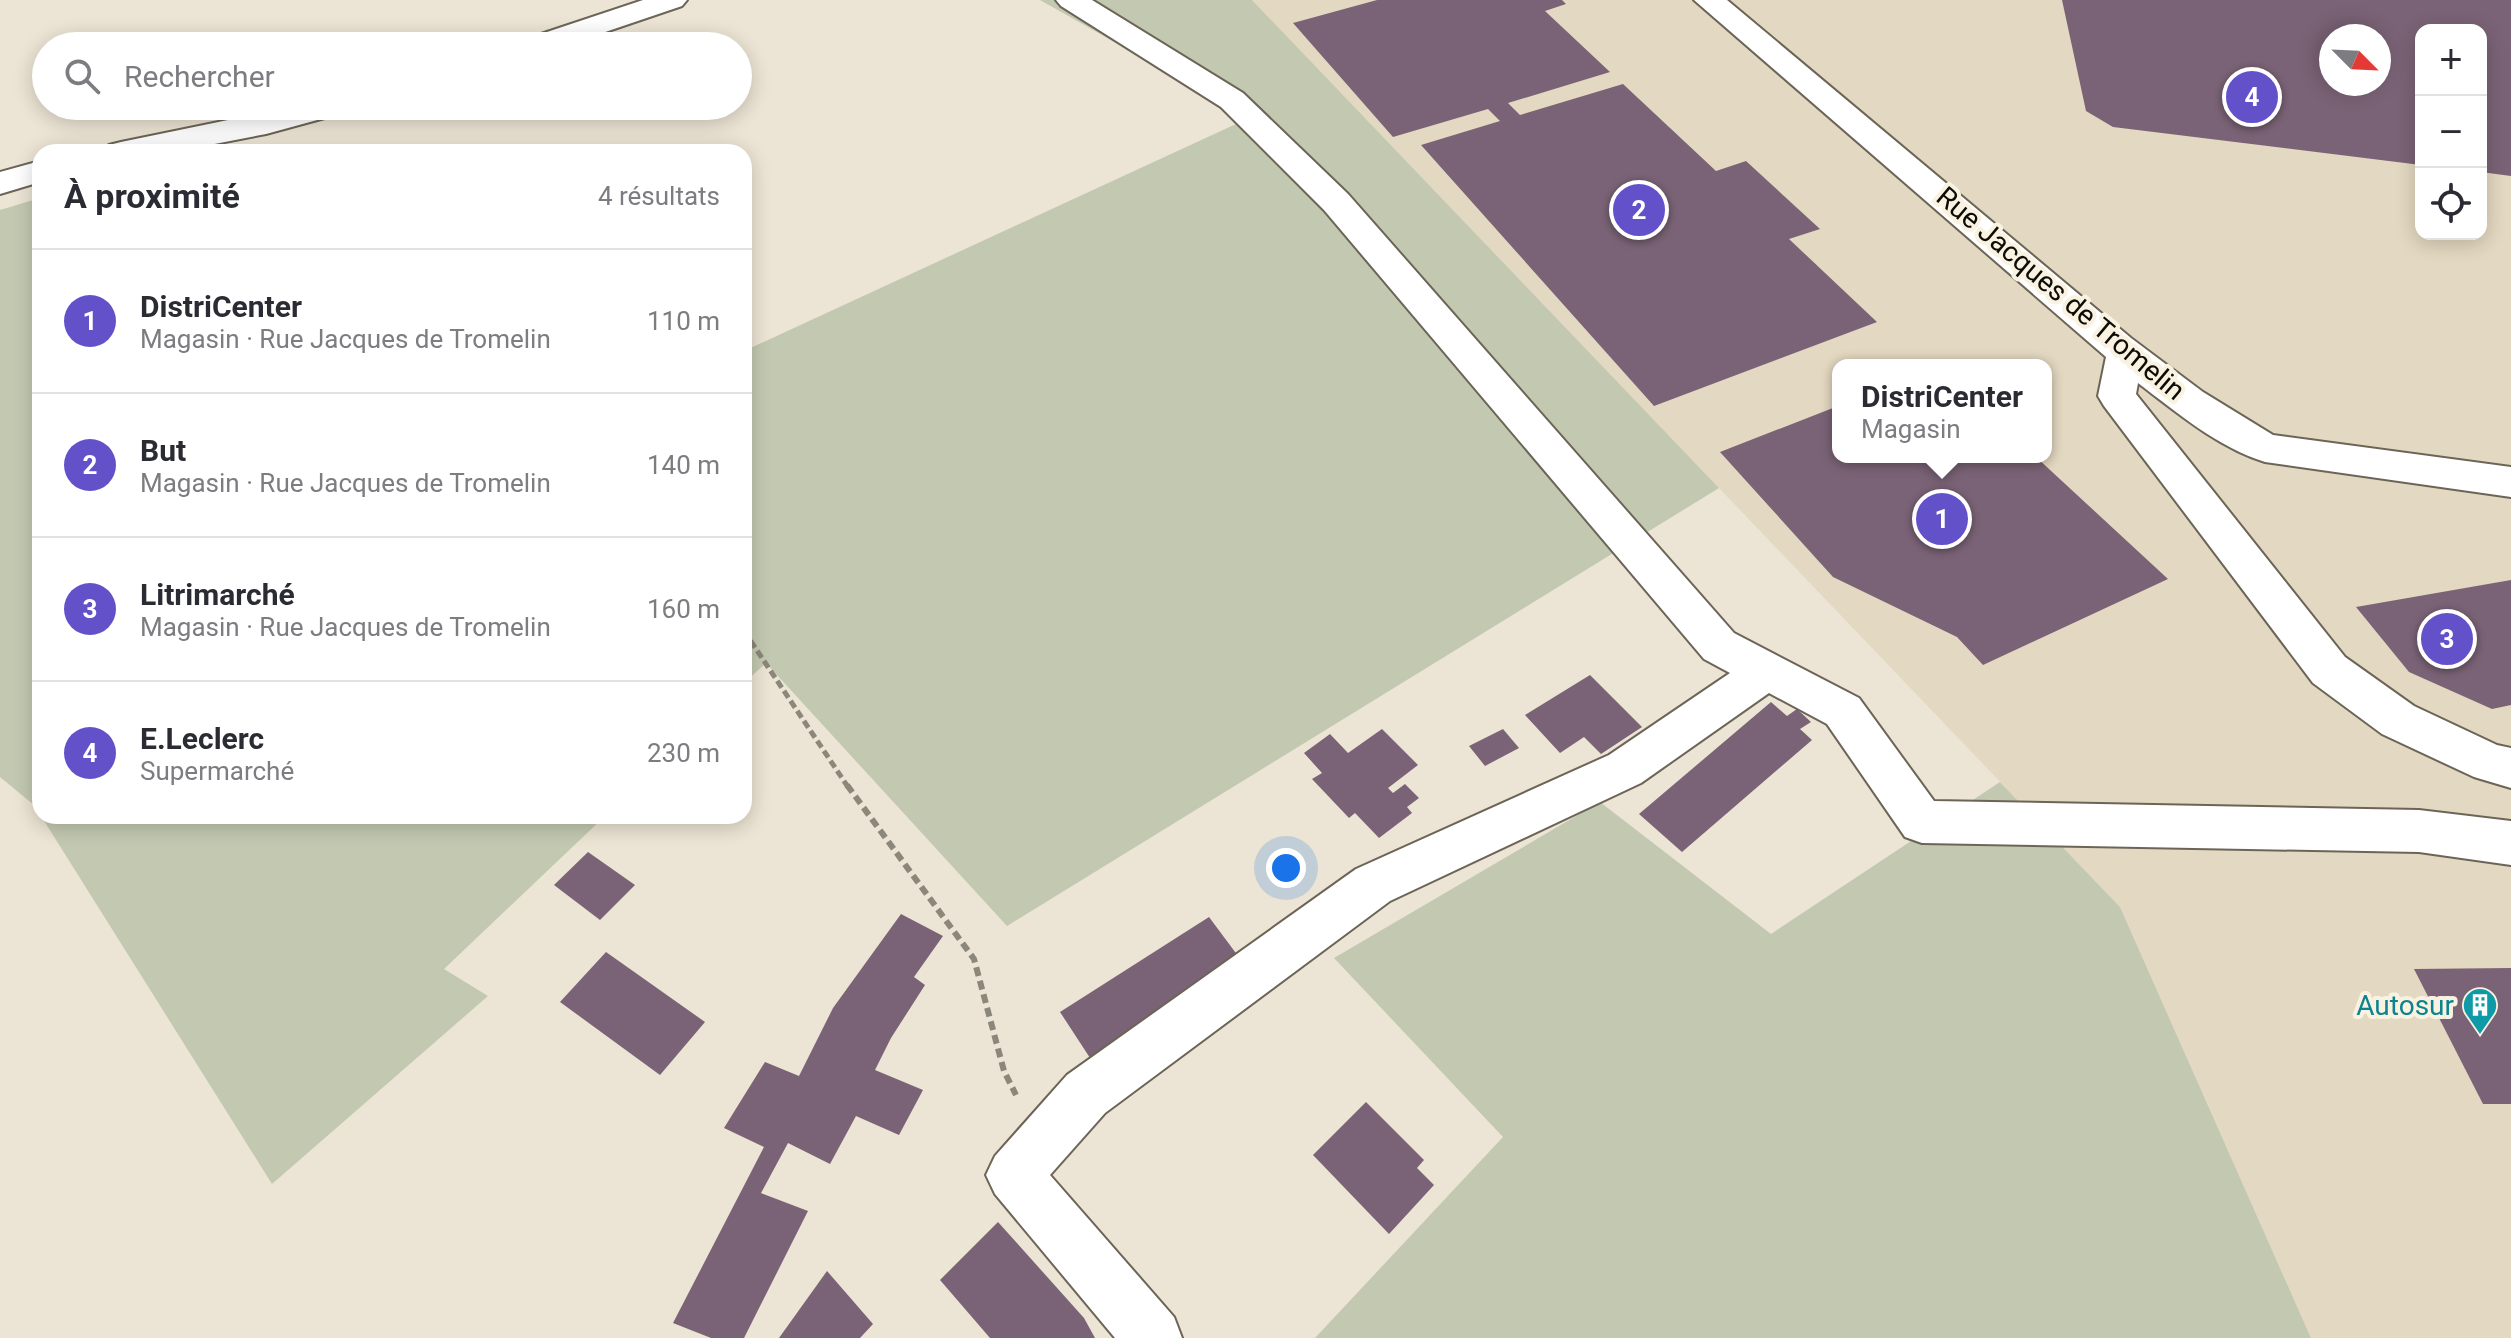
<!DOCTYPE html>
<html lang="fr">
<head>
<meta charset="utf-8">
<style>
  body { margin:0; font-family:Roboto,sans-serif; background:#f2f2f3; color:#2b2b33 }
  .controls { position:absolute; right:24px; top:24px; display:grid; overflow:hidden; border-radius:16px; box-shadow:0 4px 20px #0003 }
  .controls button { width:72px; height:72px; display:grid; place-items:center; padding:0; border:0; border-bottom:2px solid #e1e1e2; background:#fff; color:#2b2b33; font:40px sans-serif }
  .compass { position:absolute; left:2319px; top:24px; width:72px; height:72px; border-radius:50%; background:#fff; box-shadow:0 4px 20px #0003; rotate:114deg }
  .you { position:absolute; left:1286px; top:868px; width:28px; height:28px; margin:-20px; border:6px solid #fff; border-radius:50%; background:#1a73e8; box-shadow:0 0 0 12px #1a73e833 }
  .badge { display:grid; place-items:center; width:52px; height:52px; border-radius:50%; background:#6351ca; color:#fff; font-size:26px; font-weight:700 }
  .pin { position:absolute; translate:-50% -50%; border:4px solid #fff; box-shadow:0 2px 8px #0006 }
  .popup { position:absolute; left:1832px; top:359px; width:220px; height:104px; box-sizing:border-box; display:grid; place-content:center; border-radius:16px; background:#fff; filter:drop-shadow(0 2px 6px #0005); font-size:26px; white-space:nowrap; color:#7c7c81 }
  .popup b { font-size:30px; color:#2b2b33 }
  .popup::after { content:''; position:absolute; left:50%; top:100%; margin-left:-16px; border:16px solid transparent; border-top-color:#fff }
  .list { margin:0; padding:0; list-style:none }
  h2 { display:flex; justify-content:space-between; align-items:center; height:104px; margin:0; padding:0 32px; font-size:34px }
  h2 small { font-size:26px; font-weight:400; color:#7c7c81 }
  .list li { display:grid; grid-template-columns:52px 1fr auto; gap:24px; align-items:center; box-sizing:border-box; height:144px; padding:0 32px; border-top:2px solid #e1e1e2 }
  .list b { display:block; font-size:30px; white-space:nowrap }
  .list p { margin:0; font-size:26px; white-space:nowrap; color:#7c7c81 }
  .list em { font-size:26px; font-style:normal; color:#7c7c81 }
  .icon { flex:none; width:44px; height:44px; fill:none; stroke:currentColor; stroke-width:2; stroke-linecap:round; stroke-linejoin:round }
  .map { position:relative; flex:none; width:2511px; height:1338px; overflow:hidden }
  .search { position:absolute; background:#fff; box-shadow:0 4px 20px #0003; left:32px; top:32px; width:720px; height:88px; display:flex; align-items:center; gap:20px; box-sizing:border-box; padding:0 28px; border-radius:44px; color:#7c7c81; font-size:30px }
  .panel { position:absolute; background:#fff; box-shadow:0 4px 20px #0003; left:32px; top:144px; width:720px; height:680px; border-radius:24px }
  .map>svg:first-child { display:block }
</style>
</head>
<body>
<div class="map">
<svg width="2511" height="1338" viewBox="0 0 2511 1338">
  <rect width="100%" height="100%" fill="#ece4d4"/>
  <path fill="#e3d8c1" fill-rule="evenodd" d="M1252,0h1259v1338h-200l-191,-431zM2421,30h60v204h-60zM2331,36h48v48h-48zM1838,365h208v92h-208z"/>
  <g fill="#c3c9b1">
    <path d="M1040,0h212l467,488 -712,438 -241,-263 -22,20v-332l505,-233z"/>
    <path d="M40,198v617l-6,-10 -34,-28v-567z"/>
    <path d="M2000,782l120,125 191,431h-996l188,-201 -169,-179 266,-156 171,132z"/>
    <path d="M41,816h564l-161,153 44,27 -216,188z"/>
  </g>
  <g fill="#7a6376" fill-rule="evenodd">
    <path d="M1377,0h185l4,4 -21,7 65,61 -102,31 12,12 103,-31 93,87 30,-10 74,68 -31,10 88,83 -223,84 -233,-261 79,-24 -12,-12 -95,28 -100,-114z"/>
    <path d="M2062,0h449v176l-30,-4v-142h-60v135l-308,-38 -27,-16zM2331,36h48v48h-48z"/>
    <path d="M1838,406v51h198l132,122 -185,86 -26,-28 -124,-60 -113,-125z"/>
    <path d="M2511,580v125l-19,4 -83,-37 -53,-65z"/>
    <path d="M1590,675l52,52 -41,27 -17,-17 -24,16 -35,-38z"/>
    <path d="M1771,702l16,14 10,-7 14,13 -11,7 12,11 -130,112 -43,-38z"/>
    <path d="M1382,729l36,36 -30,23 5,5 12,-9 14,14 -12,9 5,6 -33,25 -24,-25 -6,5 -37,-39 10,-6 -18,-20 26,-19 18,19z"/>
    <path d="M1503,729l16,19 -34,18 -16,-20z"/>
    <path d="M588,852l47,33 -35,35 -46,-35z"/>
    <path d="M901,914l42,22 -29,41 11,8 -34,53 -16,32 48,20 -24,45 -43,-19 -26,48 -42,-21 -27,50 47,18 -64,127h-33l-38,-15 91,-176 -40,-19 41,-66 34,14 34,-68z"/>
    <path d="M1209,917l35,47 -150,100 -34,-52z"/>
    <path d="M606,952l99,70 -45,53 -100,-73z"/>
    <path d="M2511,968v136h-28l-69,-135z"/>
    <path d="M1366,1102l58,58 -7,8 17,17 -45,49 -76,-79z"/>
    <path d="M998,1222l86,96 11,20h-105l-50,-58z"/>
    <path d="M827,1271l46,53 -13,14h-81z"/>
  </g>
  <g fill="none" stroke-linecap="round" stroke-linejoin="round">
    <g stroke="#6c6557" stroke-width="4">
      <g id="minor">
        <path d="M643,0h44l-5,6 -118,40h-45l4,-6z"/>
        <path d="M1056,0h36l151,93 105,101 386,439 125,65 75,103 485,9 92,11v44l-92,-13 -497,-9 -17,-6 -78,-113 -58,-31 -128,90 -251,118 -285,212 -55,62 124,142 8,21h-67l-120,-144 -9,-19 9,-19 72,-81 289,-206 253,-114 121,-82 -26,-14 -380,-449 -103,-103 -160,-101z"/>
        <path d="M1694,0h33l404,338 72,54 70,43 238,32v30l-246,-35c-46,-14 -89,-50 -127,-79l-2,11 209,263 69,49 83,39 14,3v40l-37,-11 -92,-43 -69,-51 -209,-277 -6,-10 8,-39z"/>
        <path d="M296,106h52l-5,7 -77,21 -93,18h-68l4,-7 12,-3z"/>
        <path d="M40,161v21l-40,12v-22z"/>
      </g>
    </g>
    <path stroke="#8c877b" stroke-width="5" stroke-dasharray="8 4" stroke-linecap="butt" d="M744,631l104,156"/>
    <path stroke="#8c877b" stroke-width="6" stroke-dasharray="9 5" stroke-linecap="butt" d="M847,785l127,174 30,112 12,24"/>
    <use href="#minor" fill="#fff" fill-rule="evenodd"/>
  </g>
  <defs>
    <g id="building-pin" transform="scale(1.8)"><path d="M0 17L-7.5 6A9.5 9.5 0 1 1 7.5 6Z" fill="#0f9aa8" stroke="#faf2e1"/><path d="M-4-6H4V6H1V3H-1V6H-4ZM-2.5-4.3h1.7v1.8h-1.7ZM.8-4.3h1.7v1.8H.8ZM-2.5-1h1.7V.8h-1.7ZM.8-1h1.7V.8H.8Z" fill="#fff"/></g>
  </defs>
  <g fill-rule="evenodd">
    <use href="#building-pin" x="2480" y="1005"/>
  </g>
  <g text-anchor="middle" stroke-width="8" stroke-linejoin="round" paint-order="stroke">
    <g font-size="28" fill="#0d0b06" stroke="#faf2e1">
      <text transform="translate(2061 293) rotate(40)" y="10">Rue Jacques de Tromelin</text>
    </g>
    <g font-size="28" fill="#0d838f" stroke="#faf2e1" text-anchor="end">
      <text x="2454" y="1015">Autosur</text>
    </g>
  </g>
</svg>
<div class="controls">
<button>+</button>
<button>−</button>
<button><svg class="icon" aria-label="locate" viewBox="0 0 24 24"><circle cx="12" cy="12" r="6"/><path d="M12 2v4M12 18v4M2 12h4M18 12h4"/></svg></button>
</div>
<svg class="compass" viewBox="-18 -18 36 36"><path d="M0-13l5 13h-10z" fill="#e53935"/><path d="M0 13l5-13h-10z" fill="#7c7c81"/></svg>
<div class="you"></div>
<div class="pin badge" style="left:1942px;top:519px">1</div>
<div class="popup"><b>DistriCenter</b>Magasin</div>
<div class="pin badge" style="left:1639px;top:210px">2</div>
<div class="pin badge" style="left:2447px;top:639px">3</div>
<div class="pin badge" style="left:2252px;top:97px">4</div>
<div class="search"><svg class="icon" aria-label="search" viewBox="0 0 24 24"><circle cx="10" cy="10" r="6"/><path d="M15 15l6 6"/></svg>Rechercher</div>
<section class="panel">
<h2>À proximité<small>4 résultats</small></h2>
<ul class="list">
<li><span class="badge">1</span><div><b>DistriCenter</b><p>Magasin · Rue Jacques de Tromelin</p></div><em>110 m</em></li>
<li><span class="badge">2</span><div><b>But</b><p>Magasin · Rue Jacques de Tromelin</p></div><em>140 m</em></li>
<li><span class="badge">3</span><div><b>Litrimarché</b><p>Magasin · Rue Jacques de Tromelin</p></div><em>160 m</em></li>
<li><span class="badge">4</span><div><b>E.Leclerc</b><p>Supermarché</p></div><em>230 m</em></li>
</ul>
</section>
</div>
</body>
</html>
